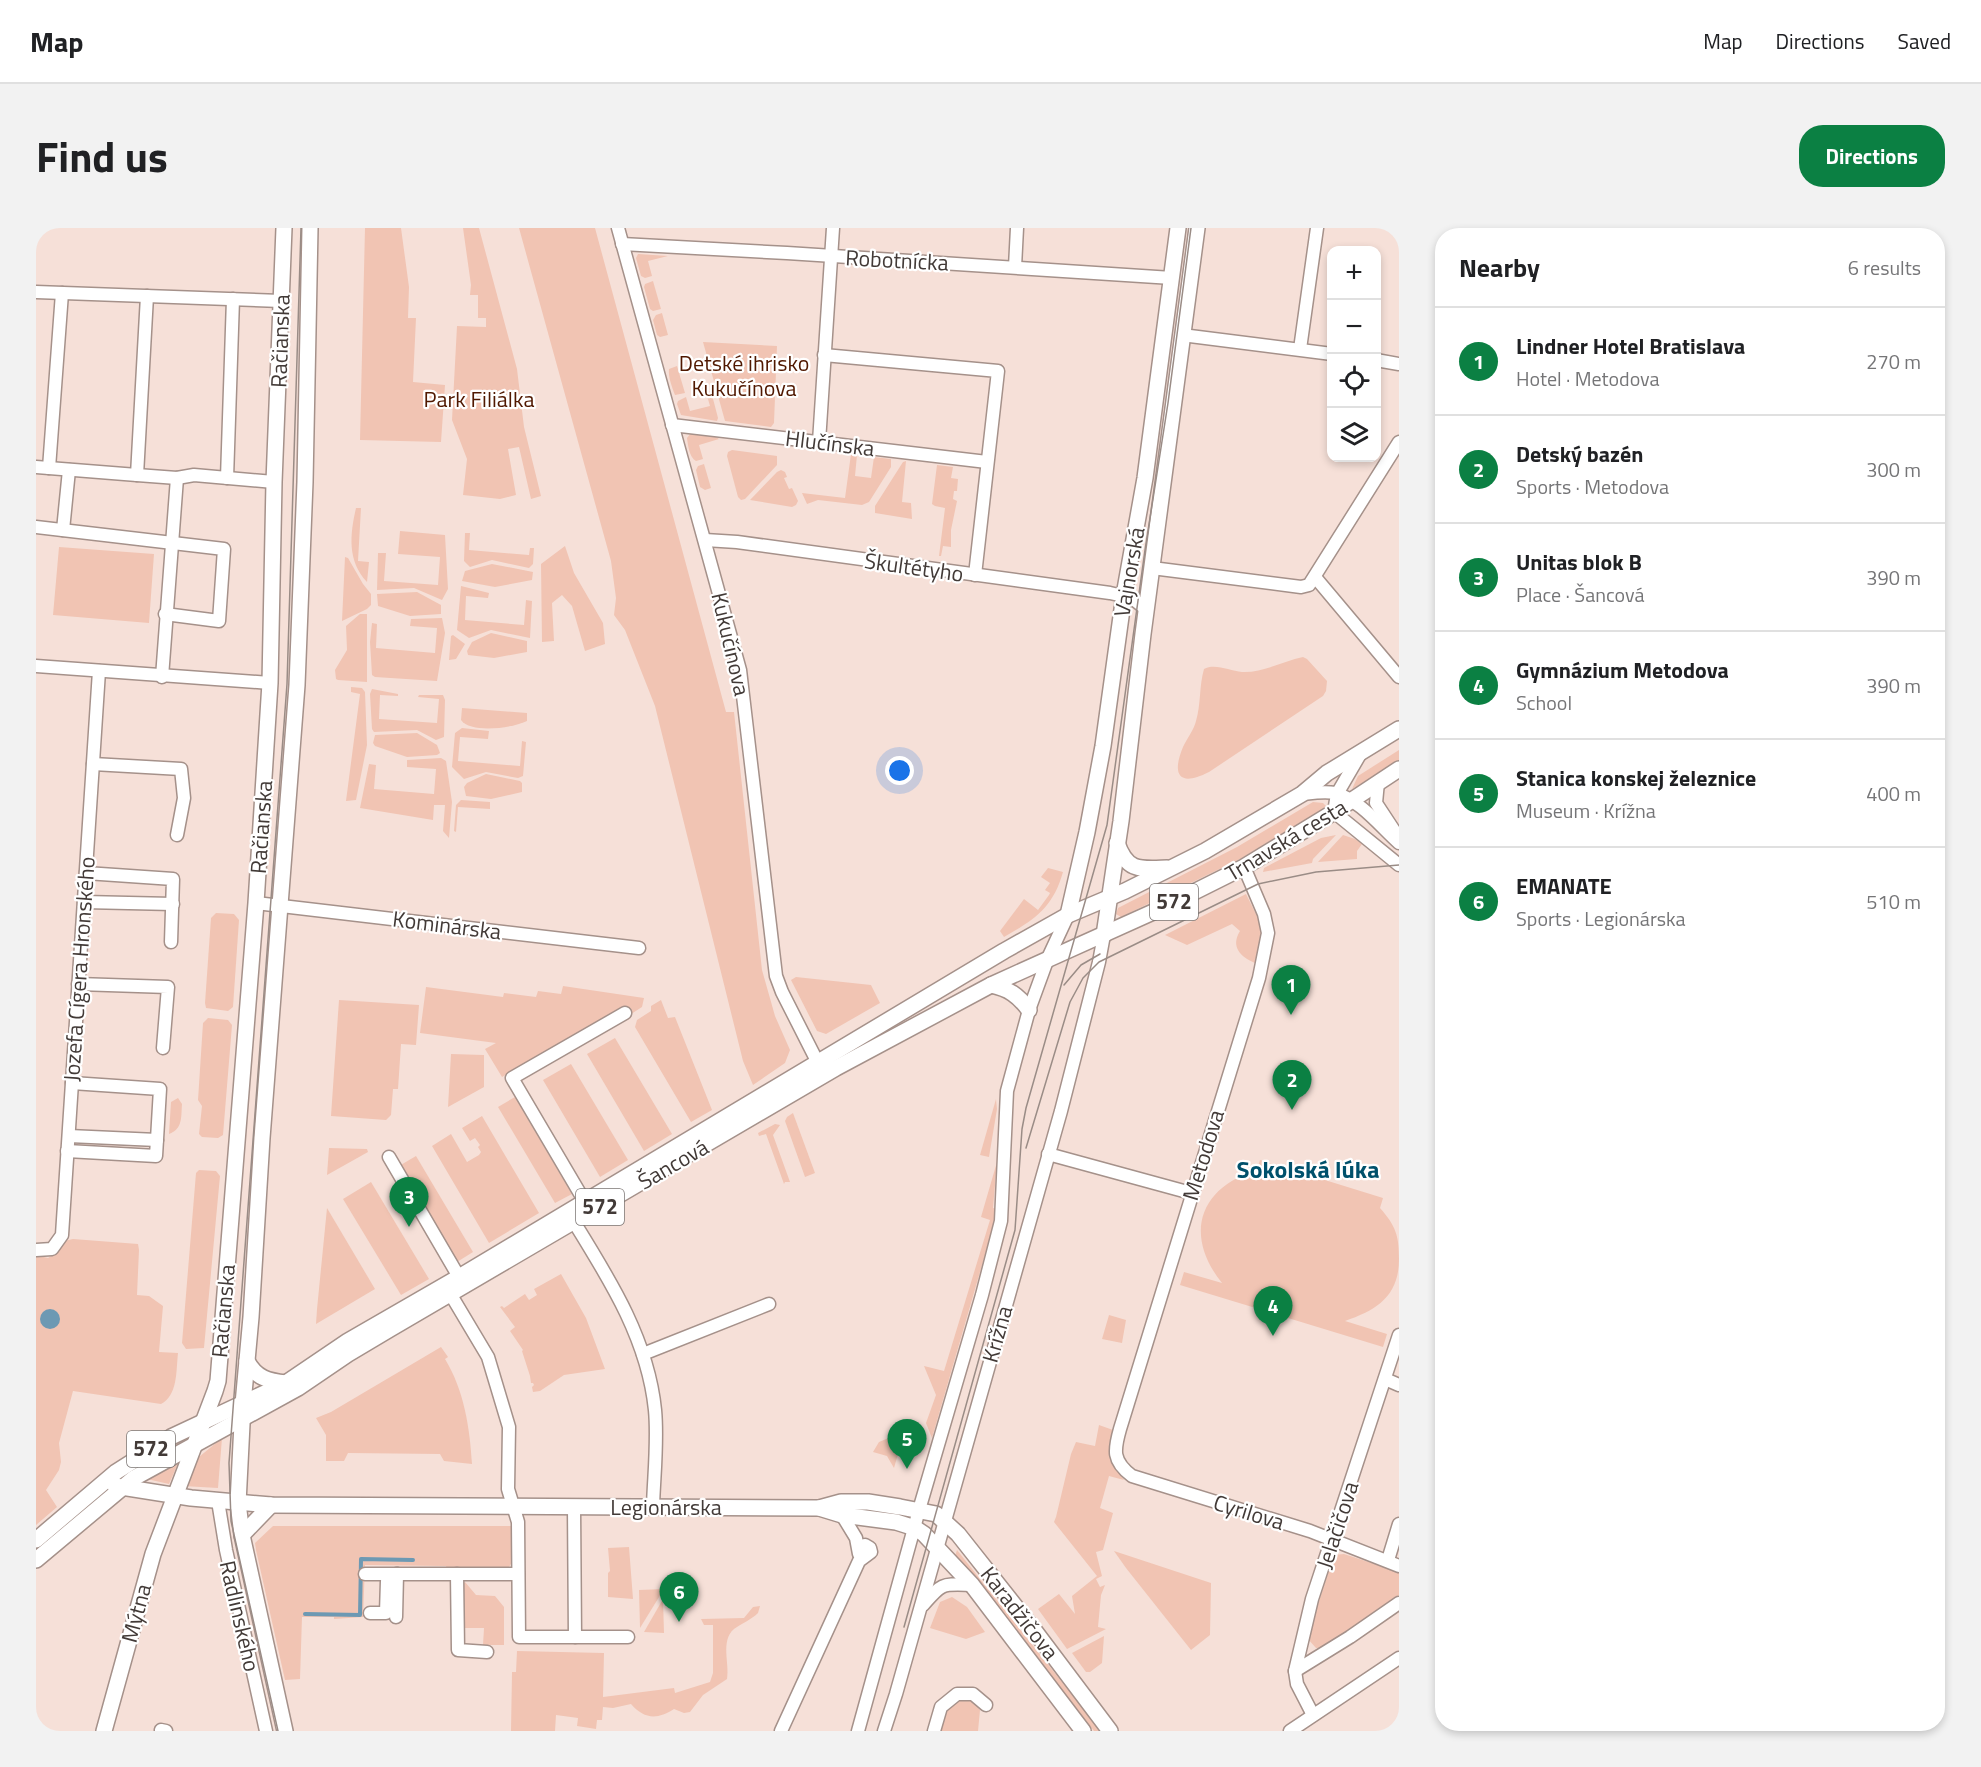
<!DOCTYPE html>
<html lang="en">
<head>
<meta charset="utf-8">
<style>
  body { margin:0; font-family:"Titillium Web",sans-serif; background:#f2f2f2; color:#202124 }
  .controls { position:absolute; right:18px; top:18px; display:grid; overflow:hidden; border-radius:12px; box-shadow:0 3px 9px #0003 }
  .controls button { width:54px; height:54px; display:grid; place-items:center; padding:0; border:0; border-bottom:2px solid #e0e0e0; background:#fff; color:#202124; font:30px sans-serif }
  .you { position:absolute; left:864px; top:543px; width:21px; height:21px; margin:-15px; border:4px solid #fff; border-radius:50%; background:#1a73e8; box-shadow:0 0 0 9px #1a73e833 }
  .badge { display:grid; place-items:center; width:39px; height:39px; border-radius:50%; background:#0b8043; color:#fff; font-size:20px; font-weight:700 }
  .pin { position:absolute; translate:-50% -50px; filter:drop-shadow(0 2px 3px #0008) }
  .pin::after { content:''; position:absolute; top:32px; width:21px; height:18px; background:inherit; clip-path:polygon(0 0,100% 0,50% 100%) }
  .list { margin:0; padding:0; list-style:none }
  h2 { display:flex; justify-content:space-between; align-items:center; height:78px; margin:0; padding:0 24px; font-size:26px }
  h2 small { font-size:20px; font-weight:400; color:#757577 }
  .list li { display:grid; grid-template-columns:39px 1fr auto; gap:18px; align-items:center; box-sizing:border-box; height:108px; padding:0 24px; border-top:2px solid #e0e0e0 }
  .list b { display:block; font-size:22px; white-space:nowrap }
  .list p { margin:0; font-size:20px; white-space:nowrap; color:#757577 }
  .list em { font-size:20px; font-style:normal; color:#757577 }
  .icon { flex:none; width:33px; height:33px; fill:none; stroke:currentColor; stroke-width:2; stroke-linecap:round; stroke-linejoin:round }
  .map { position:relative; flex:none; width:1363px; height:1503px; overflow:hidden; border-radius:24px }
  header { display:flex; align-items:center; gap:36px; box-sizing:border-box; height:84px; padding:0 30px; background:#fff; border-bottom:2px solid #e0e0e0 }
  header strong { font-size:28px }
  nav { display:flex; gap:33px; margin-inline-start:auto; font-size:21px }
  .intro { display:flex; align-items:center; justify-content:space-between; box-sizing:border-box; height:144px; padding:0 36px }
  h1 { margin:0; font-size:42px }
  .button { padding:15px 27px; border-radius:24px; background:#0b8043; color:#fff; font-size:21px; font-weight:700 }
  main { display:flex; gap:36px; padding:0 36px }
  aside { flex:1; background:#fff; border-radius:24px; box-shadow:0 3px 9px #0003 }
  .map>svg:first-child { display:block }
</style>
</head>
<body>
<header>
<strong>Map</strong>
<nav><a>Map</a><a>Directions</a><a>Saved</a></nav>
</header>
<div class="intro"><h1>Find us</h1><a class="button">Directions</a></div>
<main>
<div class="map">
<svg width="1363" height="1503" viewBox="0 0 1363 1503">
  <rect width="100%" height="100%" fill="#f6e0d8"/>
  <g fill="#f1c4b3">
    <path d="M329,0h36l8,59 -1,31h8l-3,64 32,3 -4,57 -81,-2z"/>
    <path d="M427,0h16l38,141 7,58 17,69 -10,3 -12,-52 -11,2 8,46 -16,4 -37,-4 4,-36 -15,-39 5,-94 29,1v-9h-8v-23h-8l1,-10z"/>
    <path d="M483,0h76l131,484h8l28,258 13,46 15,34 -5,13 -32,22 -10,-24 -88,-355 -30,-76 -11,-15 2,-17 -5,-37z"/>
    <path d="M602,26l30,2 -20,5 4,15 -7,2 -4,-2 -5,-18z"/>
    <path d="M617,53l8,28 -8,2 -3,-2 -6,-22 1,-3z"/>
    <path d="M626,85l6,22 -8,2 -3,-2 -4,-15 3,-5z"/>
    <path d="M667,114l74,4 -3,77 -3,4 -46,-6z"/>
    <path d="M641,138l8,27 -10,2c-3,-8 -7,-18 -6,-26z"/>
    <path d="M675,163l7,27 -1,3 -36,-6 -4,-11 1,-3 8,-4 4,14 20,-5 -4,-14z"/>
    <path d="M655,205l24,3 4,3 -20,6 4,14 -7,2c-7,-4 -8,-16 -9,-23z"/>
    <path d="M696,222l45,6v9l-32,34 -4,1 -3,-3 -11,-41 1,-4z"/>
    <path d="M815,226l6,1 -2,21 16,2 3,-21 17,2v8l-22,35 -7,3 -44,-5 -11,4 -5,-11 43,5z"/>
    <path d="M870,233l-4,41 9,1 1,16 -37,-6v-7l28,-44z"/>
    <path d="M668,236l7,24 -6,2 -5,-3 -4,-17 2,-4z"/>
    <path d="M901,237l16,2 -2,11 7,1 -1,12h-3l-1,8 4,2 -6,29v17l-8,-1 -2,10h-2l6,-48 -10,-2 -3,-2z"/>
    <path d="M745,242l4,2 2,5 -3,1 5,11 3,-1 6,13 -2,4 -4,2 -42,-7 27,-28z"/>
    <path d="M320,280h5l-3,53 11,1 -2,20c-20,-21 -17,-48 -11,-74z"/>
    <path d="M364,303l45,4 3,54 -6,11 -28,-12 -37,2 1,-37h8l-2,28 54,4 2,-28 -42,-3z"/>
    <path d="M429,305h5l-1,17 60,5 1,-7h4l-1,16 -4,4 -37,-8 -22,7 -6,-6z"/>
    <path d="M529,318l9,27 29,50 2,21 -20,7 -13,-45 -10,-11 -10,8 2,38 -12,1 -1,-78z"/>
    <path d="M23,319l95,7 -5,69 -96,-8z"/>
    <path d="M309,329l3,1 15,26 8,10v11l-4,4 -25,12z"/>
    <path d="M456,336l41,8 -1,8 -37,7 -33,-6 3,-10z"/>
    <path d="M425,358l28,7 -1,5 -22,-2 -1,24 59,5 2,-25 6,1 -2,37 -39,-8 -22,8 -12,-8z"/>
    <path d="M381,364l24,13v9l-31,2 -32,-10 -1,-12z"/>
    <path d="M324,386h7v68l-29,-2 -2,-1 -1,-9 12,-20 -1,-24z"/>
    <path d="M406,390l3,15 -8,48 -62,-4 -3,-2 -2,-33 2,-19 5,1 -1,24 59,5 2,-25 -27,-2 1,-7z"/>
    <path d="M455,405l36,8v11l-33,6 -26,-3 -1,-4 5,-9z"/>
    <path d="M417,407l12,9 -9,15 -7,1 2,-24z"/>
    <path d="M1267,429l4,2 20,22 -1,10 -3,5 -114,76c-29,15 -38,4 -26,-25 4,-9 11,-17 13,-26 5,-16 3,-35 8,-52 11,-6 26,2 38,3 21,1 41,-11 61,-15z"/>
    <path d="M315,459l11,1 3,4 2,53 -11,55 -10,1 14,-107 -9,-2z"/>
    <path d="M336,461l26,5v2l-18,-1 -1,24 58,4 2,-24 -21,-2 1,-2h24l2,5 -1,37 -8,3 -19,-10 -43,2 -2,-3 -2,-35z"/>
    <path d="M426,480l65,5v8c-14,7 -56,13 -66,-1z"/>
    <path d="M426,500l27,3 -1,8 -28,-2 -2,24 62,5 2,-25 4,1 -3,34 -5,2 -32,-6 -22,7 -12,-12 3,-34z"/>
    <path d="M381,505l20,12 3,8 -3,2 -30,2 -32,-11 -2,-3 2,-8z"/>
    <path d="M1363,522v12l-47,27 6,-13z"/>
    <path d="M405,530l5,3 6,41 -3,36 -6,-7 2,-26h-11l-1,15 -73,-12 9,-44 7,1 -2,24 60,5 2,-25 -29,-2v-7z"/>
    <path d="M450,546l34,7 2,2v9l-31,7 -25,-3 -2,-9 3,-4z"/>
    <path d="M425,572l29,2v7l-32,-2 -2,25 -2,-1 2,-26z"/>
    <path d="M1277,574l10,1 4,4 -87,52 -119,58 -5,-3 2,-6 119,-61z"/>
    <path d="M1300,607l-23,24 -1,4 -49,9 1,-4 57,-30z"/>
    <path d="M1307,607l12,4 7,5 -5,7v8l-39,3z"/>
    <path d="M1012,640l15,4c-10,36 -29,48 -59,65l-4,-6 24,-32 14,11 11,-15 1,-2 -5,-3 5,-7 -9,-6z"/>
    <path d="M1210,666l13,26 5,15 -9,28c-14,-6 -25,-16 -15,-32l-8,-7 -45,21 -22,-10z"/>
    <path d="M180,685l18,1 5,6 -6,87 -5,4 -22,-3 -1,-5 6,-85z"/>
    <path d="M760,749l75,8 9,18 -54,31 -9,-3 -26,-51z"/>
    <path d="M527,758l81,12 -2,9 -14,9 -22,1 -104,60 -17,-28 11,-6 -76,-10 6,-46 77,10 1,-4 32,4 2,-6 23,3z"/>
    <path d="M303,772l80,5 -3,40 -15,-1 -3,45h-5l-2,26 -5,5 -55,-4z"/>
    <path d="M625,772l7,18 7,-1 37,93 -21,12 -56,-95 2,-7 14,-9v-5z"/>
    <path d="M172,790l20,2 4,5 -9,110 -5,3 -16,-1 -3,-3 3,-28 -4,-6 5,-77z"/>
    <path d="M579,810l57,96 -28,17 -57,-97z"/>
    <path d="M415,826l33,1v32l-36,20z"/>
    <path d="M535,836l57,96 -28,17 -57,-97z"/>
    <path d="M479,869l57,97 -17,9 -57,-96z"/>
    <path d="M142,870l4,6c-1,13 1,25 -13,30l2,-32z"/>
    <path d="M960,871l1,10 -8,48 -9,-2z"/>
    <path d="M757,885l22,60 -10,4 -20,-56 2,-4z"/>
    <path d="M446,888l57,97 -50,30 -57,-97 19,-12 16,28 12,-7 2,-3 -3,-5 2,-2 -5,-7 -5,3 -8,-13z"/>
    <path d="M739,896l5,1 -7,10 17,47h-5l-1,2 -18,-50 -7,2 -1,-3z"/>
    <path d="M293,920l38,1 1,3 -41,23z"/>
    <path d="M380,928l57,96 -16,10 -58,-96z"/>
    <path d="M1224,932l123,38 -3,10c16,18 19,28 19,51 0,37 -22,51 -54,62l42,13 -4,13 -203,-62 4,-13 38,11c-38,-47 -24,-95 35,-113z"/>
    <path d="M961,934l-4,46 3,1 -1,11 -63,218 -6,-15 10,-28 -12,-29 20,5 46,-151 -9,-3z"/>
    <path d="M163,942l17,1 4,5 -16,172 -18,1 -4,-6 14,-170z"/>
    <path d="M335,954l58,97 -28,16 -58,-96z"/>
    <path d="M291,980l48,81 -59,35 1,-15z"/>
    <path d="M37,1011l65,5 1,6 -2,45 12,1 14,10 -4,46 19,1c-2,18 0,42 -17,51l-88,-13 -14,52 2,19 -2,8 -13,20 11,17 -21,18v-270l12,3 11,-7 5,-10z"/>
    <path d="M525,1046l25,44 19,51 -41,6 -24,16 -7,1 -1,-5 2,-2 -1,-2h-2l-1,-7 -8,-25 1,-1 -13,-19 5,-4 -15,-20 2,-1 2,2 21,-14 4,6 8,-5 -3,-6z"/>
    <path d="M1073,1087l17,5 -4,23 -20,-4z"/>
    <path d="M405,1119l7,10 -3,2c19,31 25,69 27,105l-28,-3 -4,-7 -92,-1 -4,8h-18v-26l-10,-17 15,-6z"/>
    <path d="M1063,1197l14,5c-5,24 -4,30 11,50l-15,-4 -9,32 13,5 -10,37 -7,2 6,24 -6,3 4,8 5,-2 -4,10 -3,32 8,2 -39,20 -29,-40 21,-15 16,20 -3,-18 25,-20 -43,-54 2,-5 15,-63 5,-12 19,4z"/>
    <path d="M855,1209l27,10 -1,5 -17,-5 -6,21 -7,-12 -14,-4 6,-10z"/>
    <path d="M186,1210l-4,50 -35,-2 16,-29z"/>
    <path d="M143,1233l-10,23 -22,-5z"/>
    <path d="M237,1298h241v33l-5,8 -8,3 -54,-1 -1,-3 -81,-1 -2,52 -29,2v-2h-32l-2,62 -15,1 -29,-130 -1,-7z"/>
    <path d="M593,1319l4,52 -25,-2v-24l2,-2 -2,-23z"/>
    <path d="M921,1322l144,181h-7l-139,-175z"/>
    <path d="M1078,1323l97,32 -1,52 -19,15 -65,-82z"/>
    <path d="M1308,1326l55,18v23l-77,53h-6l-9,-10 27,-83z"/>
    <path d="M429,1354l11,13 19,1 9,11v38h-21l1,-17h-19v-20l-4,-1 1,-22z"/>
    <path d="M628,1361l-24,39 -1,-38z"/>
    <path d="M916,1369l15,10 18,25 -19,7 -36,-11 10,-26z"/>
    <path d="M627,1371l1,34 -20,-1z"/>
    <path d="M724,1378l-2,7c-7,7 -16,10 -24,16 -14,12 -4,35 -7,50l-24,16 -13,17 -6,1 -10,-4c-17,11 -30,10 -43,-5l-18,4 -10,-1 -1,13h-5l-1,9 -19,-3 1,-8 -22,-3 -1,16h-44l1,-59h4l1,-21 87,2 -1,44 71,-9 1,5 35,-11 3,-9v-48h-9l-3,-6 43,-1 9,-11z"/>
    <path d="M1068,1408l-2,27 -12,9h-4l-14,-19z"/>
    <path d="M921,1472l15,1 8,9 -2,21h-40c4,-14 6,-24 19,-31z"/>
  </g>
  <circle fill="#6d99b3" cx="14" cy="1091" r="10"/>
  <g fill="none" stroke-linecap="round" stroke-linejoin="round">
    <path stroke="#6d99b3" stroke-width="4" d="M269,1386l55,1 1,-56 52,1"/>
    <g stroke="#a5918a" stroke-width="15">
      <g id="minor">
        <path d="M582,0l122,442 36,306 6,16 36,71"/>
        <path d="M586,16l165,9 385,25"/>
        <path d="M979,39l2,-39"/>
        <path d="M0,64l245,9"/>
        <path d="M1146,107l150,19"/>
        <path d="M1264,121l17,-121"/>
        <path d="M788,127l174,16 -23,204"/>
        <path d="M1340,132l23,4"/>
        <path d="M636,197l315,37"/>
        <path d="M783,214l14,-214"/>
        <path d="M0,239l101,8 40,3 17,-3 80,7"/>
        <path d="M13,240l13,-175"/>
        <path d="M101,247l10,-179"/>
        <path d="M191,250l6,-179"/>
        <path d="M0,299l188,22 -5,72 -54,-7"/>
        <path d="M27,302l6,-60"/>
        <path d="M669,312l32,2 373,51 22,5 14,11"/>
        <path d="M1116,340l149,19 8,-2 90,-143"/>
        <path d="M1279,349l84,100"/>
        <path d="M0,438l234,17"/>
        <path d="M126,449l15,-199"/>
        <path d="M1326,523l-25,43 -3,18 65,53"/>
        <path d="M57,536l88,5 3,29 -7,37"/>
        <path d="M1342,554l-2,21 21,32"/>
        <path d="M1266,566c10,-1 22,-3 33,-1 25,7 45,33 64,50"/>
        <path d="M1208,639l20,47 4,19 -9,45 -139,451c-6,21 -8,32 12,47l178,55 89,35"/>
        <path d="M50,645l87,6 -2,63"/>
        <path d="M48,674l89,2"/>
        <path d="M220,675l383,45"/>
        <path d="M42,756l90,3 -5,61"/>
        <path d="M33,908l88,4"/>
        <path d="M31,923l89,5 4,-67 -88,-6"/>
        <path d="M1012,926l143,39"/>
        <path d="M353,929l70,120"/>
        <path d="M549,974l-73,-124 113,-65"/>
        <path d="M538,994c36,58 74,118 81,188 3,31 -1,65 -2,96"/>
        <path d="M0,1022l16,-1 10,-14 37,-564"/>
        <path d="M415,1067l37,62 21,70 -1,62 10,33 1,115h109"/>
        <path d="M607,1126l126,-50"/>
        <path d="M1349,1151l14,6"/>
        <path d="M182,1273l8,49 40,181"/>
        <path d="M538,1279l1,130"/>
        <path d="M806,1287l14,23 3,16"/>
        <path d="M1352,1332l11,-36"/>
        <path d="M329,1346h153"/>
        <path d="M421,1346l1,76 29,2"/>
        <path d="M887,1377c20,-23 19,-21 49,-20"/>
        <path d="M334,1385h16l1,-32 10,-7"/>
        <path d="M360,1389l1,-43"/>
        <path d="M1259,1443l55,-34 49,-34"/>
        <path d="M1277,1487l-16,-31 -2,-13 17,-72 87,-264"/>
        <path d="M125,1502l5,1"/>
        <path d="M745,1503l78,-170 12,-9 -1,-4 -5,-3 -6,2"/>
        <path d="M822,1503l61,-221 63,-215 19,-74 6,-130 22,-81 19,-52 20,-43"/>
        <path d="M848,1503l12,-37 165,-583 38,-149 5,-27"/>
        <path d="M898,1503l7,-24 16,-13h16l13,11"/>
        <path d="M1254,1503l109,-73"/>
      </g>
    </g>
    <g stroke="#a5918a" stroke-width="18">
      <g id="major">
        <path d="M1081,615c10,29 23,26 50,25"/>
        <path d="M1032,687l19,-83 16,-86 21,-151 21,-117 33,-250"/>
        <path d="M1068,707l17,-114 22,-187 54,-406"/>
        <path d="M955,757c18,4 27,10 38,25"/>
        <path d="M211,1133c9,17 21,20 39,22"/>
        <path d="M79,1258l76,12 80,7 548,3 23,7 54,7 19,6 9,6 48,51 111,146"/>
        <path d="M783,1280l22,-6h27l32,5 36,7 22,20 76,96 76,101"/>
        <path d="M206,1307l29,-30"/>
        <path d="M0,1312l80,-68 55,-35 115,-54 62,-42 111,-64 545,-326 64,-36 57,-24 80,-40 97,-57 25,-21 72,-44"/>
        <path d="M0,1332l98,-82 164,-90 50,-34 42,-25 446,-261 155,-83 171,-77 82,-41 90,-55 65,-43"/>
        <path d="M68,1503l49,-177 62,-163 3,-10 38,-478 14,-220 4,-201 10,-254"/>
        <path d="M249,1503l-43,-196 -4,-32 5,-99 8,-87 11,-179 35,-453 8,-203 5,-254"/>
      </g>
    </g>
    <use href="#minor" stroke="#fff" stroke-width="12"/>
    <use href="#major" stroke="#fff" stroke-width="15"/>
    <g stroke="#9a8c86" stroke-width="1.5">
      <path d="M1028,757l17,-20 19,-11"/>
      <path d="M990,920l44,-146 13,-24 16,-16 159,-78 58,-12 83,-7"/>
      <path d="M868,1399l111,-397 7,-101 4,-21 81,-283 38,-275 23,-147 23,-175"/>
      <path d="M242,1503l-47,-210 -2,-58 58,-779 14,-456"/>
    </g>
  </g>
  <g text-anchor="middle" stroke-width="4.5" stroke-linejoin="round" paint-order="stroke">
    <g fill="#fff" stroke="#7b7573" stroke-width="1.5">
      <rect x="1114" y="656" width="48" height="36" rx="4.5"/>
      <rect x="540" y="961" width="48" height="36" rx="4.5"/>
      <rect x="91" y="1203" width="48" height="36" rx="4.5"/>
    </g>
    <g font-size="21" font-weight="bold" fill="#423a37">
      <text x="1138" y="681">572</text>
      <text x="564" y="986">572</text>
      <text x="115" y="1228">572</text>
    </g>
    <g font-size="22" fill="#423a37" stroke="#fff">
      <text transform="translate(861 32) rotate(3)" y="8">Robotnícka</text>
      <text transform="translate(244 113) rotate(-88)" y="8">Račianska</text>
      <text transform="translate(794 215) rotate(7)" y="8">Hlučínska</text>
      <text transform="translate(878 339) rotate(8)" y="8">Škultétyho</text>
      <text transform="translate(1093 344) rotate(-80)" y="8">Vajnorská</text>
      <text transform="translate(695 416) rotate(77)" y="8">Kukučínova</text>
      <text transform="translate(225 599) rotate(-86)" y="8">Račianska</text>
      <text transform="translate(1250 612) rotate(-31)" y="8">Trnavská cesta</text>
      <text transform="translate(411 697) rotate(7)" y="8">Kominárska</text>
      <text transform="translate(43 741) rotate(-86)" y="8">Jozefa Cígera Hronského</text>
      <text transform="translate(1167 927) rotate(-73)" y="8">Metodova</text>
      <text transform="translate(637 936) rotate(-30)" y="8">Šancová</text>
      <text transform="translate(187 1083) rotate(-85)" y="8">Račianska</text>
      <text transform="translate(961 1106) rotate(-74)" y="8">Krížna</text>
      <text x="630" y="1287">Legionárska</text>
      <text transform="translate(1213 1284) rotate(17)" y="8">Cyrilova</text>
      <text transform="translate(1301 1297) rotate(-72)" y="8">Jelačičova</text>
      <text transform="translate(100 1385) rotate(-75)" y="8">Mýtna</text>
      <text transform="translate(984 1385) rotate(52)" y="8">Karadžičova</text>
      <text transform="translate(204 1388) rotate(77)" y="8">Radlinského</text>
    </g>
    <g font-size="22" fill="#501800" stroke="#fff">
      <text x="708" y="143">Detské ihrisko<tspan x="708" dy="25">Kukučínova</tspan></text>
      <text x="443" y="179">Park Filiálka</text>
    </g>
    <g font-size="24" font-weight="bold" fill="#00516c" stroke="#fff">
      <text x="1272" y="950">Sokolská lúka</text>
    </g>
  </g>
</svg>
<div class="controls">
<button>+</button>
<button>−</button>
<button><svg class="icon" aria-label="locate" viewBox="0 0 24 24"><circle cx="12" cy="12" r="6"/><path d="M12 2v4M12 18v4M2 12h4M18 12h4"/></svg></button>
<button><svg class="icon" aria-label="layers" viewBox="0 0 24 24"><path d="M12 4l9 5-9 5-9-5zM3 14l9 5 9-5"/></svg></button>
</div>
<div class="you"></div>
<div class="pin badge" style="left:1255px;top:787px">1</div>
<div class="pin badge" style="left:1256px;top:882px">2</div>
<div class="pin badge" style="left:373px;top:999px">3</div>
<div class="pin badge" style="left:1237px;top:1108px">4</div>
<div class="pin badge" style="left:871px;top:1241px">5</div>
<div class="pin badge" style="left:643px;top:1394px">6</div>
</div>
<aside>
<h2>Nearby<small>6 results</small></h2>
<ul class="list">
<li><span class="badge">1</span><div><b>Lindner Hotel Bratislava</b><p>Hotel · Metodova</p></div><em>270 m</em></li>
<li><span class="badge">2</span><div><b>Detský bazén</b><p>Sports · Metodova</p></div><em>300 m</em></li>
<li><span class="badge">3</span><div><b>Unitas blok B</b><p>Place · Šancová</p></div><em>390 m</em></li>
<li><span class="badge">4</span><div><b>Gymnázium Metodova</b><p>School</p></div><em>390 m</em></li>
<li><span class="badge">5</span><div><b>Stanica konskej železnice</b><p>Museum · Krížna</p></div><em>400 m</em></li>
<li><span class="badge">6</span><div><b>EMANATE</b><p>Sports · Legionárska</p></div><em>510 m</em></li>
</ul>
</aside>
</main>
</body>
</html>
